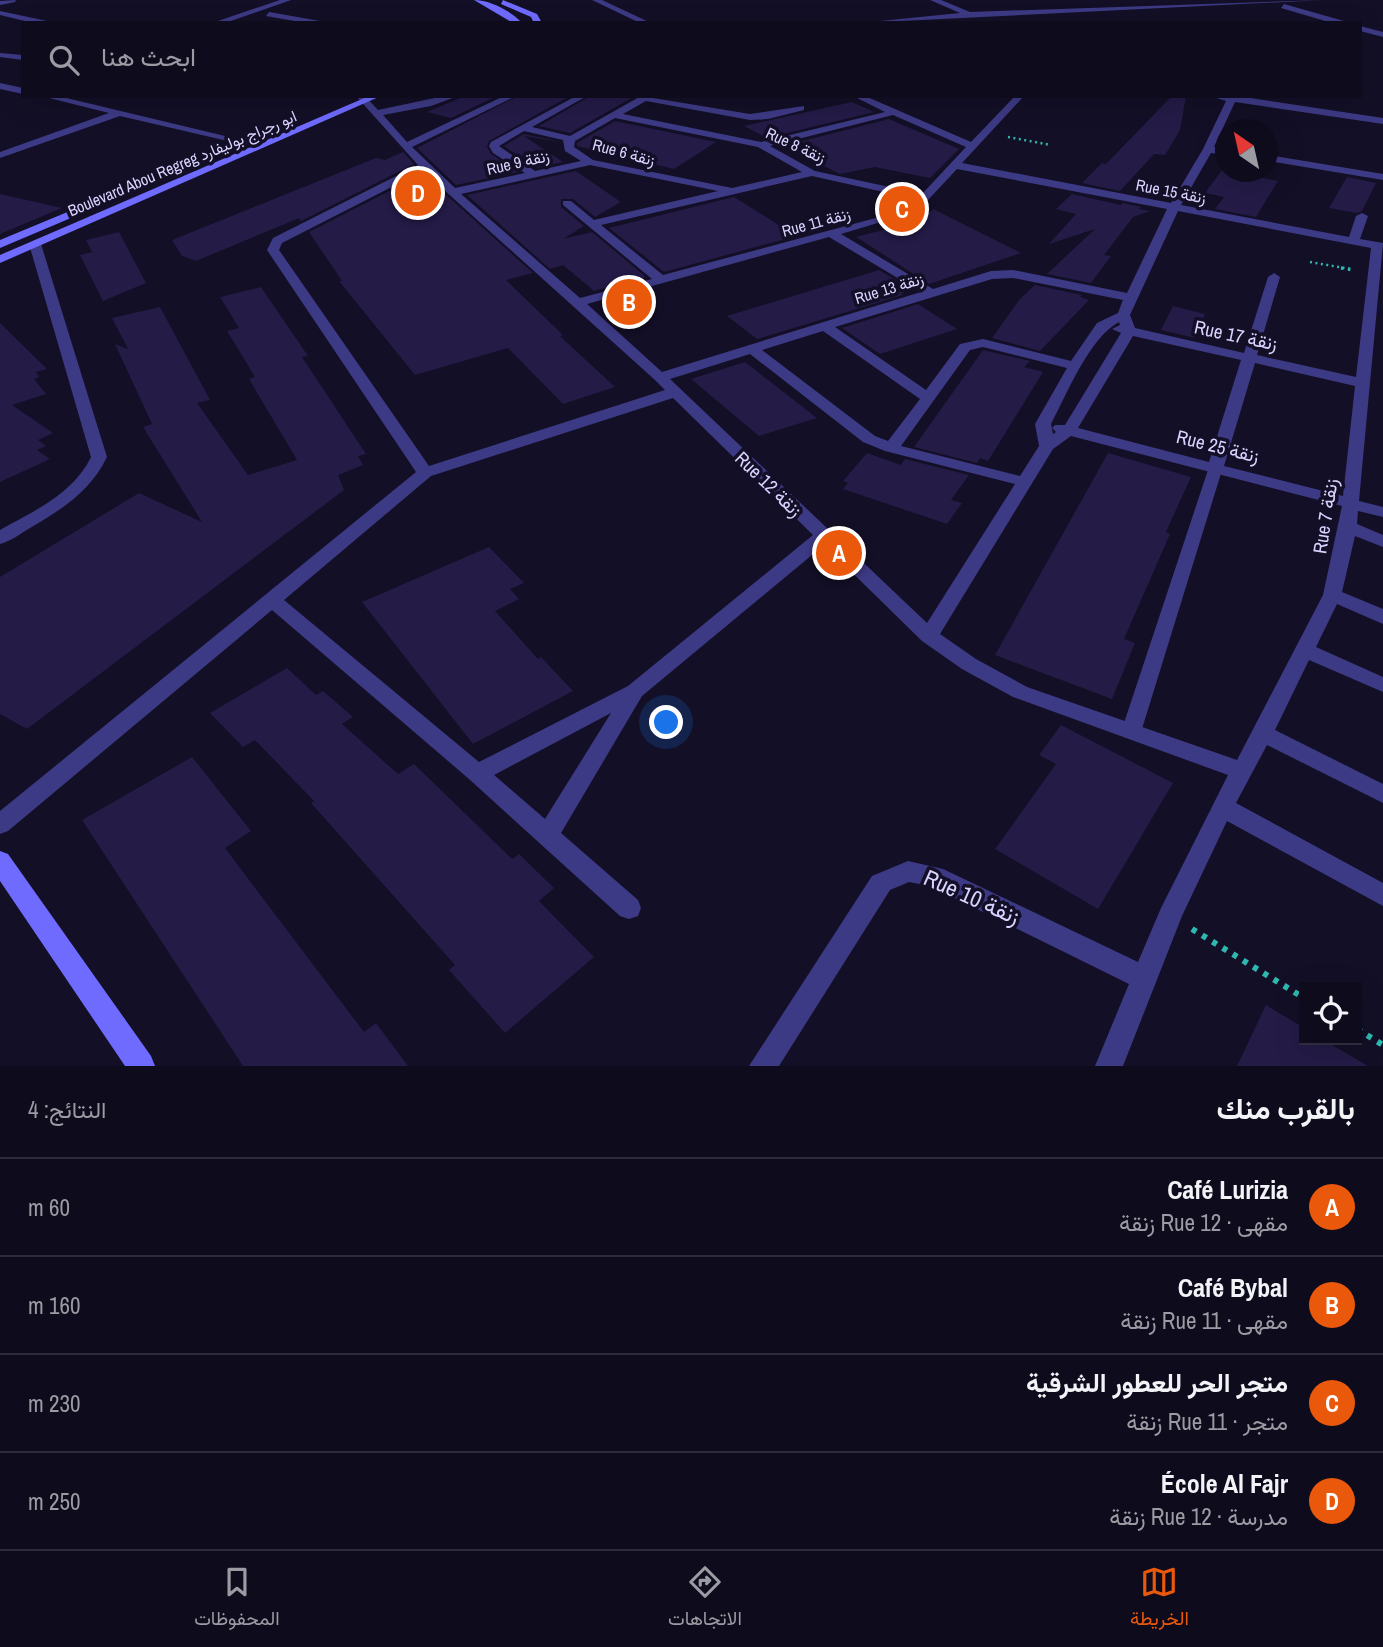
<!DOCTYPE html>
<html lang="ar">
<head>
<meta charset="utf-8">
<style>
  body { margin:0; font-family:"Archivo Narrow",Vazirmatn,sans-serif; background:#1c1929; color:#f1f3f6; direction:rtl }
  .controls { position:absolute; right:21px; bottom:21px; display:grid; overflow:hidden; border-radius:0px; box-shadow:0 7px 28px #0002 }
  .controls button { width:63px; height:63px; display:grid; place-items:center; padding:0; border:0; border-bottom:2px solid #2e2b3b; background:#0e0b1c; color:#f1f3f6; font:35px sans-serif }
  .compass { position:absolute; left:1215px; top:119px; width:63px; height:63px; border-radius:50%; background:#0e0b1c; box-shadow:0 7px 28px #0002; rotate:326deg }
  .you { position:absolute; left:667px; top:723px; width:24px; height:24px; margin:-18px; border:5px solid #fff; border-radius:50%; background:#1a73e8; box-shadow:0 0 0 10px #1a73e833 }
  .badge { display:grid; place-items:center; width:46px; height:46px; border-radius:50%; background:#ea580c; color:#fff; font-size:23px; font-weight:700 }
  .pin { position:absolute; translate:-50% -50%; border:4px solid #fff; box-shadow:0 2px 7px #0006 }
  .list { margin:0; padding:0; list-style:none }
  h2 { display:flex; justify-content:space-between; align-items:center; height:91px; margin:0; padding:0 28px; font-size:30px }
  h2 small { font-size:23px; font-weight:400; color:#9b9ba3 }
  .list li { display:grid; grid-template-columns:46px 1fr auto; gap:21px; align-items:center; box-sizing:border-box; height:98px; padding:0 28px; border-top:2px solid #2e2b3b }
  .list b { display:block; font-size:26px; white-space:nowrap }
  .list p { margin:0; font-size:23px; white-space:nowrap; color:#9b9ba3 }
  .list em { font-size:23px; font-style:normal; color:#9b9ba3 }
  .icon { flex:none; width:38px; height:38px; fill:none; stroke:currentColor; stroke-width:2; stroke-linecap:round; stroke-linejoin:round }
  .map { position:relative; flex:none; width:1383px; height:1066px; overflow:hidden; direction:ltr }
  .search { position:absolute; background:#0e0b1c; box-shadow:0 7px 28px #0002; left:21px; right:21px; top:21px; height:77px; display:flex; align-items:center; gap:18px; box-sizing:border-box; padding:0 24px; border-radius:0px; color:#9b9ba3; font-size:26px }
  .sheet { height:483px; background:#0e0b1c }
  nav { display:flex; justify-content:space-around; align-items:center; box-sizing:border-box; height:98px; border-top:2px solid #2e2b3b; background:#0e0b1c; font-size:19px; color:#9b9ba3 }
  nav a { display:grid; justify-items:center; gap:4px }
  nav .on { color:#ea580c }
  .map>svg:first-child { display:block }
</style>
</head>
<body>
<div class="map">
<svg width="1383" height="1066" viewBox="0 0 1383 1066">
  <rect width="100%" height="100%" fill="#130f26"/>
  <g fill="#241b47">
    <path d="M465,96h32l-46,22 -24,-6z"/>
    <path d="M518,96h52l-81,45 -2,6 4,7 27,18 -62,13 -39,-37z"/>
    <path d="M590,96h45l-65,37 -31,-7z"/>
    <path d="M1172,96h14l-6,34 -15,25 -11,-1 -34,37 -38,-8 20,-20 4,1z"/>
    <path d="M852,102l22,10 -107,26 -23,-12z"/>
    <path d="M889,119l70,30 -29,29 -55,-11 -35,7 -57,-28z"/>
    <path d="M615,121l101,21 -42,27 -97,-23v-3z"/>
    <path d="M524,134l37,8 -37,-6 39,26 -27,6 -32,-22z"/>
    <path d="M403,152l11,12 -113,57 -2,-3 -103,43 -14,-5 -10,-16 204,-82 9,2z"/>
    <path d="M1222,170l56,11 -22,36 -41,-8 9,-12 -19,-4z"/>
    <path d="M576,171l45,31 -26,15 -22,-18h-12v8l23,19 -21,13 29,-7 54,45 -52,14 -31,-26 -13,4 -83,-74z"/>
    <path d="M423,174l110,99 -27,7 57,55 -3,1 55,51 -52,17 -55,-56 -93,27 -76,-94h3l-33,-49z"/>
    <path d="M1347,177l29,6 -14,28 -6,2 -27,-5z"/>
    <path d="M0,194l62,14 -62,26z"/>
    <path d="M1072,194l49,11 2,-2 18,4 -2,2 11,2 -17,6 -29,38 7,1 -20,27 -44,-9 48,-45 -46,15 27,-30 -20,-5z"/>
    <path d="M734,197l62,39 -132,36 -55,-44z"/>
    <path d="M933,209l88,44 -92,31 -73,-47 65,-17z"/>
    <path d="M119,232l27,51 -43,18 -23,-46 12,-3 -6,-12z"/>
    <path d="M879,270l32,19 -10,5 2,1 -146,44 -30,-23z"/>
    <path d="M1035,285l47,10 -2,2 9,3 -49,51 -48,-13 27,-38z"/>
    <path d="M261,287l47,69 -6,1 64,97 -8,2 5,9 -25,10 6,15 -317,239 -27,-15v-137l139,-84 63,29 -59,-95 9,-3 -37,-80 13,5 -16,-31 48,-11 50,93 -13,3 51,72 49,-15 -48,-81 6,-2 -28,-46 12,-3 -19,-31z"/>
    <path d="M918,304l39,25 -77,25 -38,-26z"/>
    <path d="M1173,306l32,8 -10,24 -34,-8z"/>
    <path d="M0,323l47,46 -11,3 3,5 -5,2 12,15 -34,11 41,28 -15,7 8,6 -9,4 13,9 -50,23z"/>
    <path d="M983,350l47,11 -6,6 19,5 -55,89 -8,-3 -3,5 -63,-16z"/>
    <path d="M745,362l72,56 -58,18 -68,-57z"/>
    <path d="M867,453l34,12 4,-6 64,16 -18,25 11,3 -15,21 -104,-35 5,-6 -5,-2z"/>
    <path d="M1108,453l83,24 -25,55 4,2 -46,105 11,4 -23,56 -117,-44z"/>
    <path d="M489,547l35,36 -14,6 9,10 -24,12 43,48 3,-2 32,34 -100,53 -111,-142z"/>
    <path d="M287,668l29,27 7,-4 30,26 -11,7 56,50 16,-10 98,95 7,-5 35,34 -15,13 55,56 -89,76 -56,-63 6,-5 -144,-162 3,-2 -59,-61 -12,7 -33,-34z"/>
    <path d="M1061,725l112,58 -75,126 -103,-60 61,-85 -17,-9z"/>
    <path d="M192,757l59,74 -26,17 139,184 12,-9 32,43h-165l-161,-246z"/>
    <path d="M1266,1005l38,23v12h20l44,26h-131z"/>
  </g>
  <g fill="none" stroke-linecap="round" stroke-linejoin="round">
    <g stroke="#2fb8b0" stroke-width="2.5" stroke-dasharray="2 3.5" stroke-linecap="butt">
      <path d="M1008,137l43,8"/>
      <path d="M1310,262l40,7"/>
    </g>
    <path stroke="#2fb8b0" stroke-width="3.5" stroke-dasharray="2.5 4.5" stroke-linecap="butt" d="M1341,268l13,2"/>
    <g stroke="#2fb8b0" stroke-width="6" stroke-dasharray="5 7" stroke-linecap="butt">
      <path d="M1192,929l112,69"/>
      <path d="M1357,1029l26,16"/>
    </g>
    <path fill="#3d3a85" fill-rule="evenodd" d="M1216,463l7,4 -82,265 -3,5 -7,2 -7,-2 -3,-5 88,-265z"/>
    <g fill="#3d3a85" fill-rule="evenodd">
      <path d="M16,0l-1,2 -15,3v-4z"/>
      <path d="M280,0h11l-66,23h-13z"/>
      <path d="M592,0h10l49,23h-11z"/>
      <path d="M930,0h11l29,12 354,-12 -464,23 100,-10z"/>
      <path d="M1284,4l60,17 1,2h-13l-51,-15z"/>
      <path d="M0,11l47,10 1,2h-15l-33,-8z"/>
      <path d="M269,12l51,9 4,2h-18l-40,-7z"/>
      <path d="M1360,26l23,6v5l-23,-6z"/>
      <path d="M0,53l23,2v5l-23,-3z"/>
      <path d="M0,83l23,5v6l-23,-5z"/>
      <path d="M41,96h17l192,46 -5,3 -125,-29 -120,42v-6l109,-39z"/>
      <path d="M356,96h9l13,14 66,-14h14l-27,10 -48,9 24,27 97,-46h12l-104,51 43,41 70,-15 -32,-20 -4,-7 2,-4 85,-46h11l-55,31 38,9 71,-40 109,18 54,-8v4l-36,9 -18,1 -104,-19 -23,13 138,28 124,-30 -32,-16h12l106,46 44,-46h9l-62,67 209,40 32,-54 23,-48 -16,-5h27l146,22v6l-148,-22 -21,45 12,2v6l-15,-2 -30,52 168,32 7,-21 6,-3 6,3 -8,23 23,4 -24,258 24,6v10l-25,-6 -1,13 26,11v12l-28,-11 -13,56 41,17v15l-46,-20 -21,43 67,30v15l-74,-32 -34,70 108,54v19l-116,-58 -31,58 147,80v23l-156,-85 -45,95 -59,150h-28l34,-82 -199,-98 -21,-4 -19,8 -111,176h-30l123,-190 36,-15 35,8 195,93 23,-54 67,-133 -215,-78 -51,-28 -40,-28 -98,-96 -182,151 -81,137 77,67 3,8 -3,8 -9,3 -9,-3 -151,-137 -197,-169 -264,221 -8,3v-23l416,-339 -149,-222 6,-12 145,-73zM893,115l73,32 -44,47 -107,-23 -45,-25zM615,118l143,29 44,25 -70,16 -139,-28 -19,-13 1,-6zM524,131l39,9 2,11 16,10 -46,10 -36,-25zM590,165l128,26 -124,29 -23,-19h-8v4l89,74 -72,19 -119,-104zM957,169l210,40 -40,84 -114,-23 -22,1 -58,18 -92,-55 70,-21 17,-13zM423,171l232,209 10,10 -236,76 -150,-216 3,-7zM812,176l103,23 -12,10 -16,6 -224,60 -62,-50zM1178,211l193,37 -15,129 -99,-22 23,-78 -6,-4 -6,4 -24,76 -109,-25 -5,-13zM829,237l92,55 -259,80 -75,-68zM1013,278l110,22 -5,13 -21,10 -26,38 -88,-22 -23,5 -34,46 -91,-63 157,-48zM1119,322l1,3 -8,4 9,4 -56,92h-10l-3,3 4,4 -3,2 -2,-10c16,-30 38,-86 68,-102zM823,331l97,68 -32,42 -13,-5 -113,-86zM1133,336l108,24 -32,102 -131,-34zM983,347l84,21 -32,56 4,22 -19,30 -119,-30 69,-96zM750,354l113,88 22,9 130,33 -88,139 -257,-244zM1255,363l100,23 -12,110 -119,-30zM673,398l140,137 -185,151 -149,76 -195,-162 147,-124zM1071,436l271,70 -19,89 -86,165 -210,-73 -51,-28 -36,-25 113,-185zM611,713l-66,106 -51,-44z"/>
      <path d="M1268,155l115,19v6l-115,-19z"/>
      <path d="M35,240l6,4 66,213c-16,34 -46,53 -77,71 -10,6 -19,13 -30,16v-14c34,-19 73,-36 91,-73l-62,-213z"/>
    </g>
    <g fill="#6f6bff" fill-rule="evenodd">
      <path d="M474,0c16,0 37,11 48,23h-9z"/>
      <path d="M503,0l34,14 5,9h-8l-3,-6 -30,-13z"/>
      <path d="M369,96h12l-381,167v-8z"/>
      <path d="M159,174l5,3 -1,2 -163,69v-8z"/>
      <path d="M0,851l8,3 143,202 4,10h-30l-125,-185z"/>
    </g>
  </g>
  <g text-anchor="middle" stroke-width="7" stroke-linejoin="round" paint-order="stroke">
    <g font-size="16" fill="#d9d4ff" stroke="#130f26">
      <text transform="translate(796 145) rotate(25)" y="6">Rue 8 زنقة</text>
      <text transform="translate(624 152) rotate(15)" y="6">Rue 6 زنقة</text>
      <text transform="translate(518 162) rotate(-13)" y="6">Rue 9 زنقة</text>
      <text transform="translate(182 163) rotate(-23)" y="6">Boulevard Abou Regreg ابو رجراج بوليفارد</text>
      <text transform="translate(1171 191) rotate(11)" y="6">Rue 15 زنقة</text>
      <text transform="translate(816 222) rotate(-15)" y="6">Rue 11 زنقة</text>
      <text transform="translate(889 288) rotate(-17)" y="6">Rue 13 زنقة</text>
    </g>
    <g font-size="19" fill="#d9d4ff" stroke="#130f26">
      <text transform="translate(1236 335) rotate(12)" y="7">Rue 17 زنقة</text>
      <text transform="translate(1218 446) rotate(14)" y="7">Rue 25 زنقة</text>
      <text transform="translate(769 484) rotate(44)" y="7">Rue 12 زنقة</text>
      <text transform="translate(1325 516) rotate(-81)" y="7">Rue 7 زنقة</text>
    </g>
    <g font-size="23" fill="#d9d4ff" stroke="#130f26">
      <text transform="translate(972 897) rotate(24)" y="8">Rue 10 زنقة</text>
    </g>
  </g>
</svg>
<div class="controls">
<button><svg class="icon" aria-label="locate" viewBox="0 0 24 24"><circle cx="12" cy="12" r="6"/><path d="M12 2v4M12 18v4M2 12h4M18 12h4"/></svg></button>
</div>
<svg class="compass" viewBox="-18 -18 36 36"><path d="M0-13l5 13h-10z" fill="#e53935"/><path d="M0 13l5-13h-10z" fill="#9b9ba3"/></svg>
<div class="you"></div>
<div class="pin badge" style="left:839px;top:553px">A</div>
<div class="pin badge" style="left:629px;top:302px">B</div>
<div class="pin badge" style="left:902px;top:209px">C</div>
<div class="pin badge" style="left:418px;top:193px">D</div>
<div class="search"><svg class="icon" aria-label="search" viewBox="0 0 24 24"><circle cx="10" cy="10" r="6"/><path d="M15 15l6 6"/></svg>ابحث هنا</div>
</div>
<section class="sheet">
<h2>بالقرب منك<small>النتائج: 4</small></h2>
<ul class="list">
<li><span class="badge">A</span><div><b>Café Lurizia</b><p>مقهى · Rue 12 زنقة</p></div><em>60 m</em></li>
<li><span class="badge">B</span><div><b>Café Bybal</b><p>مقهى · Rue 11 زنقة</p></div><em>160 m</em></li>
<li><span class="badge">C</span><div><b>متجر الحر للعطور الشرقية</b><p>متجر · Rue 11 زنقة</p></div><em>230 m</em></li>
<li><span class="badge">D</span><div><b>École Al Fajr</b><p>مدرسة · Rue 12 زنقة</p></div><em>250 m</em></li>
</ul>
</section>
<nav>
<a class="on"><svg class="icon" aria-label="map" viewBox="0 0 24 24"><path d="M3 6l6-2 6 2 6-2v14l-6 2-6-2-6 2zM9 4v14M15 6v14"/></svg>الخريطة</a>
<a><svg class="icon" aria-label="directions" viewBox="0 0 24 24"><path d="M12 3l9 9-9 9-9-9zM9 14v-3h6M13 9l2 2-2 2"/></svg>الاتجاهات</a>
<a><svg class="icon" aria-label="saved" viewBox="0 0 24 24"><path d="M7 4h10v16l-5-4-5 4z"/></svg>المحفوظات</a>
</nav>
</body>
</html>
